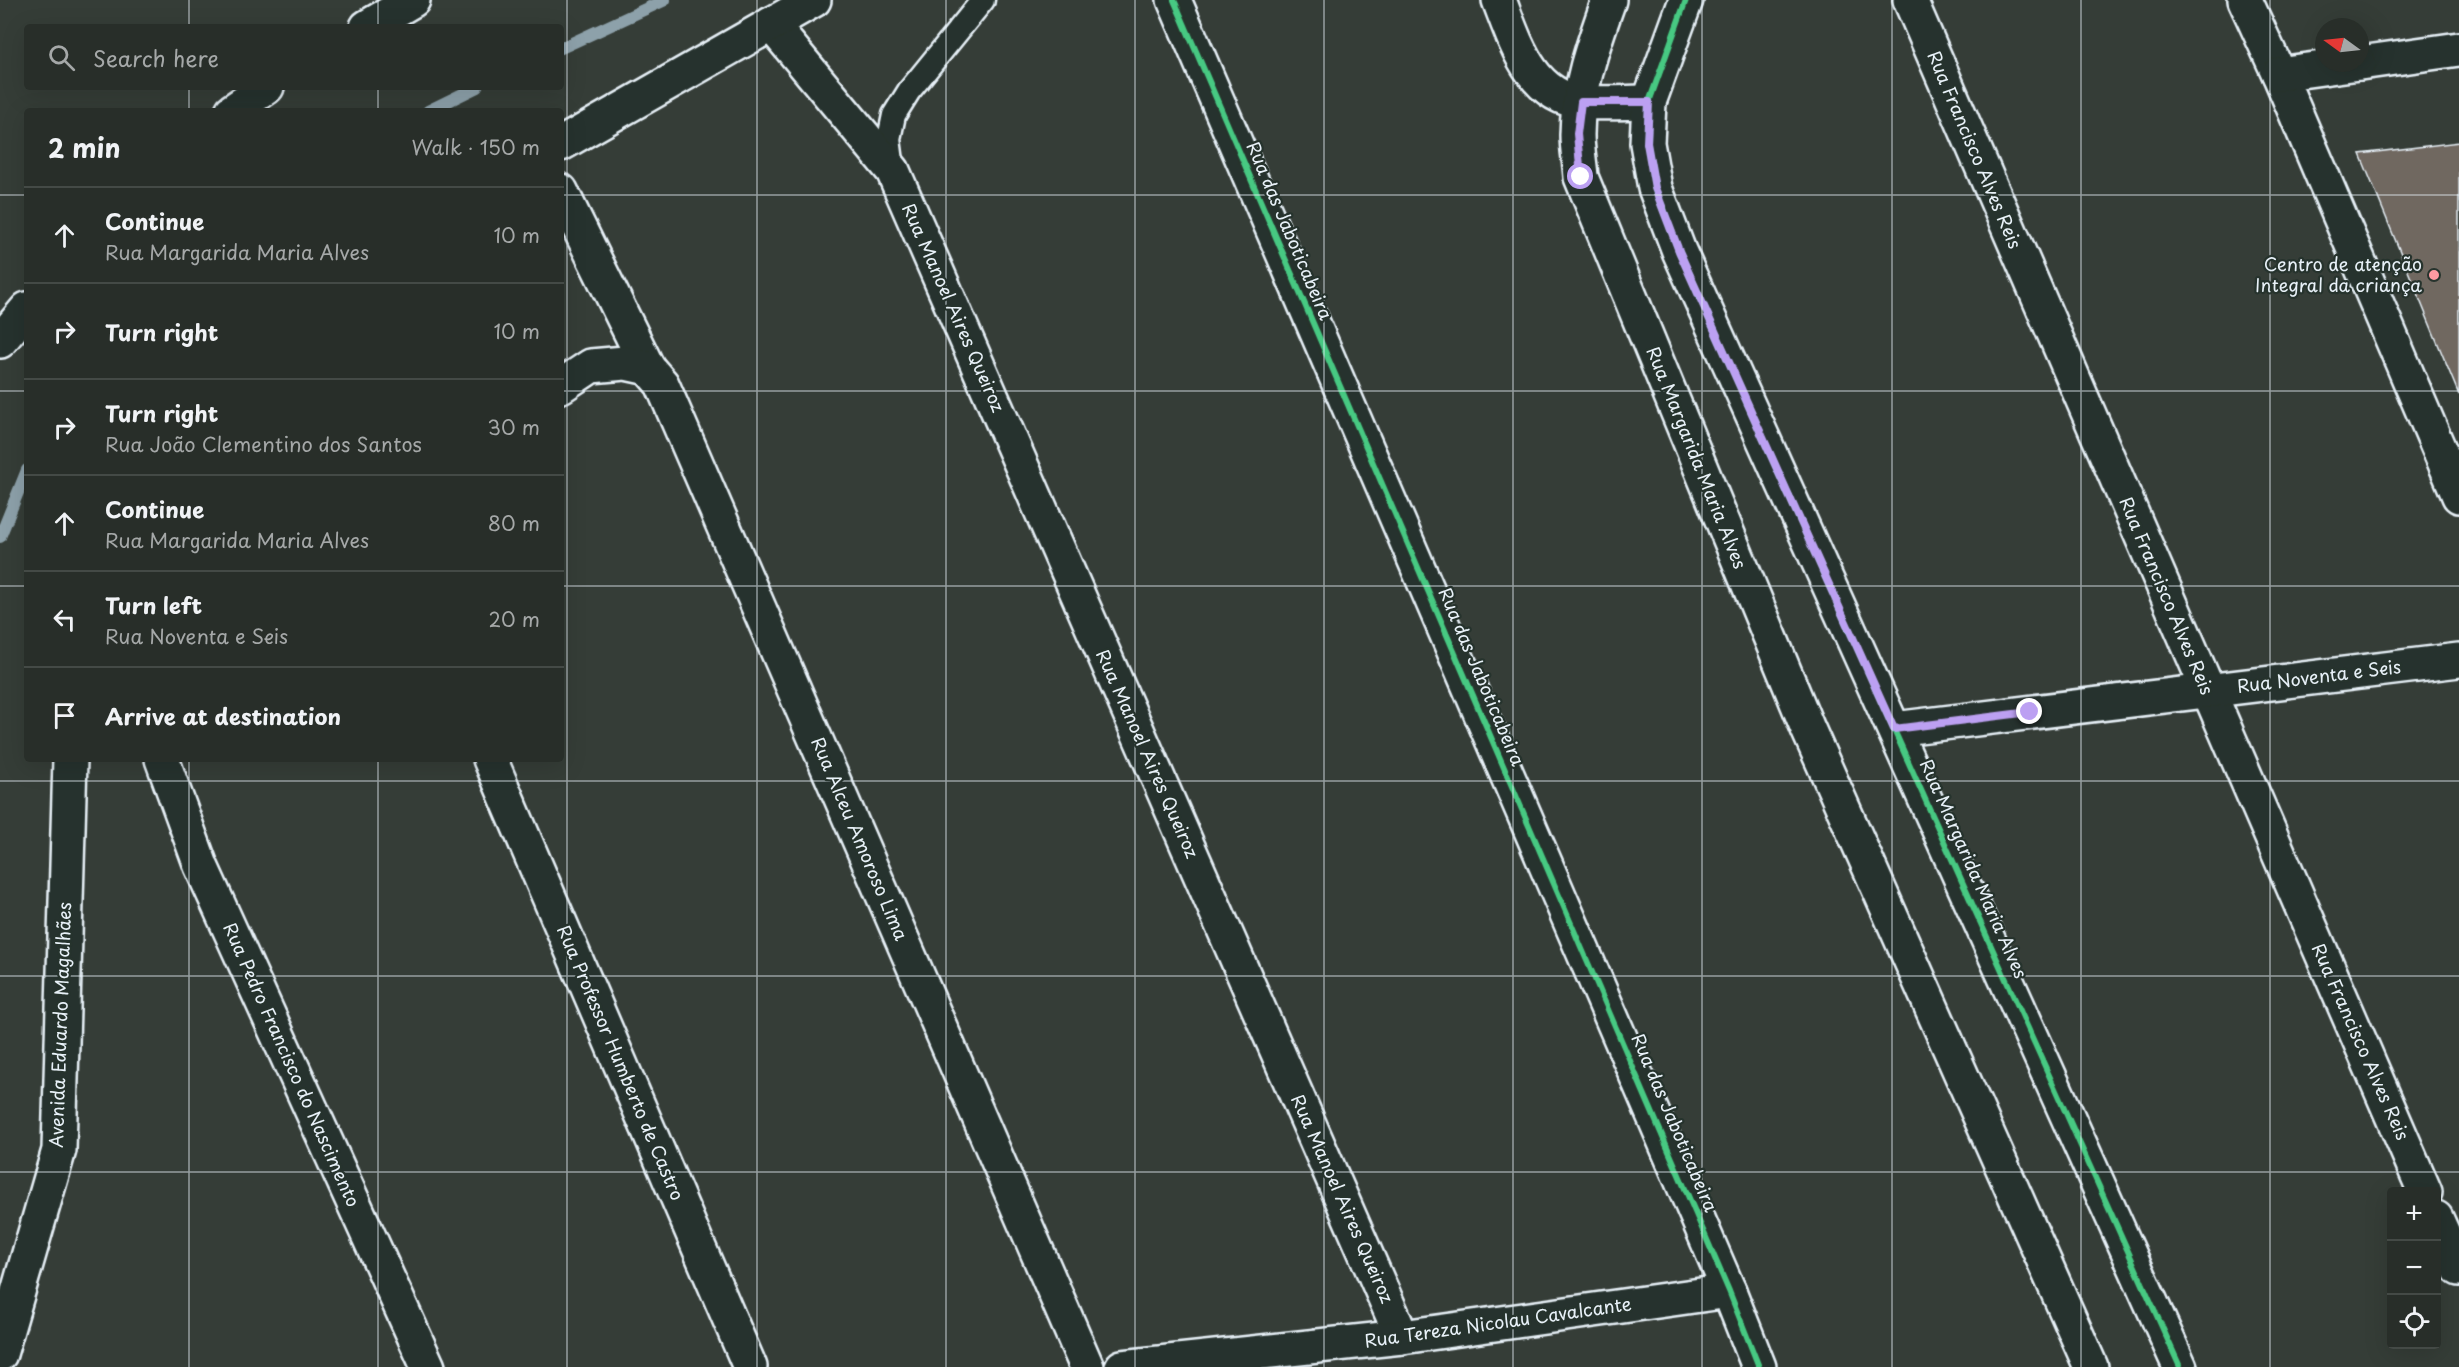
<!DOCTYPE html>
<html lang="en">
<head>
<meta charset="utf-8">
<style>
  body { margin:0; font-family:"Playpen Sans",sans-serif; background:#343a35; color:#f1f3f6 }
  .controls { position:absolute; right:18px; bottom:18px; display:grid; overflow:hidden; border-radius:6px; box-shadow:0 6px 24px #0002 }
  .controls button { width:54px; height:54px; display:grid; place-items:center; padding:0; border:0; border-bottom:2px solid #444a46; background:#282e29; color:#f1f3f6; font:30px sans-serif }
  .compass { position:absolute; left:2315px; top:18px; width:54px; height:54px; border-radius:50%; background:#282e29; box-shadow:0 6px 24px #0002; rotate:285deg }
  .stop { position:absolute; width:18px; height:18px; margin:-14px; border:4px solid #bca0f2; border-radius:50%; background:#fff }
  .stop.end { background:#bca0f2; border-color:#fff; box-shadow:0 2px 6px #0008 }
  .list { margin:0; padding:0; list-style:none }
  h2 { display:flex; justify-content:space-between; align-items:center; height:78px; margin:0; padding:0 24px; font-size:26px }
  h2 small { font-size:20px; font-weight:400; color:#a5a8a8 }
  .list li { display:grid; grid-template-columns:39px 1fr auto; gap:18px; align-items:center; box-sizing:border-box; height:96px; padding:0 24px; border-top:2px solid #444a46 }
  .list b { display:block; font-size:22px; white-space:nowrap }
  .list p { margin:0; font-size:20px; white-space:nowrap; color:#a5a8a8 }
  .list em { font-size:20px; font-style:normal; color:#a5a8a8 }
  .icon { flex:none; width:33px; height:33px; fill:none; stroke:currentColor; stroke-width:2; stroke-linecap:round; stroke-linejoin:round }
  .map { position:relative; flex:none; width:2459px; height:1367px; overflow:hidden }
  .search { position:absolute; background:#282e29; box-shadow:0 6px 24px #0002; left:24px; top:24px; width:540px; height:66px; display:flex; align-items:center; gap:15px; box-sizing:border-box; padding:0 21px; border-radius:6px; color:#a5a8a8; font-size:22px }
  .panel { position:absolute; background:#282e29; box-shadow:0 6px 24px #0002; left:24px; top:108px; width:540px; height:654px; border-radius:6px }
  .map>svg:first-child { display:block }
</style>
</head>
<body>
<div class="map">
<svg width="2459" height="1367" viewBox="0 0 2459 1367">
  <rect width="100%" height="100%" fill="#353d37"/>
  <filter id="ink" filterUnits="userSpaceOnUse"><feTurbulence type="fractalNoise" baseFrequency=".0167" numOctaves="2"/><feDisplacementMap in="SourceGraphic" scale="12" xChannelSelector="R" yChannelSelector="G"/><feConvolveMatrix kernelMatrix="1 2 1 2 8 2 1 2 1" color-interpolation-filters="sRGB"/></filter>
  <g filter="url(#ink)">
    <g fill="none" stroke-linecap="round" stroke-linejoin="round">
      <g stroke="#8da1aa" stroke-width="12">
        <path d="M561,48l104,-48"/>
        <path d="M428,111l49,-24"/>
        <path d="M0,537l27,-67"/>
      </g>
    </g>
    <path fill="#6f6761" stroke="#e8f1f8" stroke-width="1.5" d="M2459,142v253l-99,-241z"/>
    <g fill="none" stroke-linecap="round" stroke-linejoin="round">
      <g stroke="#e8f1f8" stroke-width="27">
        <path id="lane" d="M893,169l-4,-30 5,-24 15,-24 74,-91"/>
      </g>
      <g stroke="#e8f1f8" stroke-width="38">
        <g id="street">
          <path d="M1174,0l555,1291 30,76"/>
          <path d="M1499,0c16,41 32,98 84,102 22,2 44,0 66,0"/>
          <path d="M1609,0c-15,42 -32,90 -32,135 0,14 3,28 4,42l227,552 283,638"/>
          <path d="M1686,0l-37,102 -2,41 8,45 24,63 501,1116"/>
          <path d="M1910,0l515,1192"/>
          <path d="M2245,0l34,74 180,422"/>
          <path d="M771,24l122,147 509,1166"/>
          <path d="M2360,63l99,-14"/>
          <path d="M2279,74l80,-11"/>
          <path d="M561,191l87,177"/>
          <path d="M561,386l30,-20 34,-3 23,5 14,16 425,983"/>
          <path d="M1894,729l565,-69"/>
          <path d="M162,759l39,107 227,501"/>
          <path d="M490,759l260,608"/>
          <path d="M2436,1218l23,51"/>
          <path d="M1122,1367l280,-30 327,-46"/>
        </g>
      </g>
      <g stroke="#e8f1f8" stroke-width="38">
        <g id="secondary">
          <path d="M367,27l46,-27"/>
          <path d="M232,111l35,-24"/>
          <path d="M561,144l253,-144"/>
          <path d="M0,341l27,-32"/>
          <path d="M0,1354l59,-204 11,-391"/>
        </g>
      </g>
      <use href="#lane" stroke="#26332d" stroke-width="22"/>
      <use href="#street" stroke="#26332d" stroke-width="33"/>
      <use href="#secondary" stroke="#26332d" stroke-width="33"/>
      <g stroke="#26332d" stroke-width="10">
        <g id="cycleway">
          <path d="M1174,0l555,1291 30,76"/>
          <path d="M1686,0l-37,102 -2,41 8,45 24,63 501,1116"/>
        </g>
      </g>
      <use href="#cycleway" stroke="#46c982" stroke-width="6"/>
    </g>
  </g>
  <g fill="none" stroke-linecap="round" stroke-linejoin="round" filter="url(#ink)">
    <path stroke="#bca0f2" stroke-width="8" d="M1581,177l-4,-43 4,-32h68l-2,41 8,45 24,63 215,478 136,-17"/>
  </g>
  <path fill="none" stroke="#e8f1f8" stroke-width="1.5" stroke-opacity="0.55" d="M189,0v27M378,0v27M567,0v1367M757,0v1367M946,0v1367M1135,0v1367M1324,0v1367M1513,0v1367M1702,0v1367M1892,0v1367M2081,0v1367M2270,0v1367M189,87v24M378,87v24M0,195h27M561,195h1898M0,391h27M561,391h1898M0,586h27M561,586h1898M189,759v608M378,759v608M0,781h2459M0,976h2459M0,1172h2459"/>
  <circle fill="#ff9aa2" stroke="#26332d" stroke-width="2" cx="2434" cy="275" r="6"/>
  <g text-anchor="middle" stroke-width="4.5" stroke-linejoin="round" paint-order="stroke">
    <g font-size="18" fill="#e8f1f8" stroke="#26332d">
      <text transform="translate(1974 150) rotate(67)" y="6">Rua Francisco Alves Reis</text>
      <text transform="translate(1289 231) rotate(67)" y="6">Rua das Jaboticabeira</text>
      <text transform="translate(953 308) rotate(66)" y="6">Rua Manoel Aires Queiroz</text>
      <text transform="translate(1696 458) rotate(68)" y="6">Rua Margarida Maria Alves</text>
      <text transform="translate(2166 596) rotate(67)" y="6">Rua Francisco Alves Reis</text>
      <text transform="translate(1481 677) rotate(67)" y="6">Rua das Jaboticabeira</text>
      <text transform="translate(2319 677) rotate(-7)" y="6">Rua Noventa e Seis</text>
      <text transform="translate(1147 754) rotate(66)" y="6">Rua Manoel Aires Queiroz</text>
      <text transform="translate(859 839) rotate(67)" y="6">Rua Alceu Amoroso Lima</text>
      <text transform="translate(1973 869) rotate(66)" y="6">Rua Margarida Maria Alves</text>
      <text transform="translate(61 1025) rotate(-88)" y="6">Avenida Eduardo Magalhães</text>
      <text transform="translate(2360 1042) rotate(66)" y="6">Rua Francisco Alves Reis</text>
      <text transform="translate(620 1063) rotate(67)" y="6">Rua Professor Humberto de Castro</text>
      <text transform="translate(291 1065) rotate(66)" y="6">Rua Pedro Francisco do Nascimento</text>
      <text transform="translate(1674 1123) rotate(67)" y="6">Rua das Jaboticabeira</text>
      <text transform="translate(1342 1199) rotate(66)" y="6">Rua Manoel Aires Queiroz</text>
      <text transform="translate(1498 1323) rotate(-8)" y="6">Rua Tereza Nicolau Cavalcante</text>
    </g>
    <g font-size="18" fill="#e8f1f8" stroke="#26332d" text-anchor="end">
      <text x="2422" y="271">Centro de atenção<tspan x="2422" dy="21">Integral da criança</tspan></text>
    </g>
  </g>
</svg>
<div class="controls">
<button>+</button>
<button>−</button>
<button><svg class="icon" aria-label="locate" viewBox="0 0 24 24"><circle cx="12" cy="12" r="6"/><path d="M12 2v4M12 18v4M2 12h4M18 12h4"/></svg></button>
</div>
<svg class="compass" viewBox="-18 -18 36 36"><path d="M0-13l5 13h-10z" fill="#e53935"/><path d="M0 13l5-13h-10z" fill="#a5a8a8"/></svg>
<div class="stop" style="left:1581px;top:177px"></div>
<div class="stop end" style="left:2030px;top:712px"></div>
<div class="search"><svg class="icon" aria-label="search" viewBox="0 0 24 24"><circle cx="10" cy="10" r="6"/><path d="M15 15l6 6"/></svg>Search here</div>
<section class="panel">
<h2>2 min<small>Walk · 150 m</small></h2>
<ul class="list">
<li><svg class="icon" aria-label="ahead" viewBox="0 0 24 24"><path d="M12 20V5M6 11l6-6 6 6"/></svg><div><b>Continue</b><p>Rua Margarida Maria Alves</p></div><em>10 m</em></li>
<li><svg class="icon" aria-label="right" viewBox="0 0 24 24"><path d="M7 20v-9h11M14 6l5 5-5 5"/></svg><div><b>Turn right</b></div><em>10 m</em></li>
<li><svg class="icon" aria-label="right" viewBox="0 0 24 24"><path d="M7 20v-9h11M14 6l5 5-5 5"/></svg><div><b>Turn right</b><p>Rua João Clementino dos Santos</p></div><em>30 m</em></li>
<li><svg class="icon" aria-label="ahead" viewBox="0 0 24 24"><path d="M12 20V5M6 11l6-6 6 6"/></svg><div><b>Continue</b><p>Rua Margarida Maria Alves</p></div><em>80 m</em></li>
<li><svg class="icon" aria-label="left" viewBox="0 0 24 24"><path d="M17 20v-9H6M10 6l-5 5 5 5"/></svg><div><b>Turn left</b><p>Rua Noventa e Seis</p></div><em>20 m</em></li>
<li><svg class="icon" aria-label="arrive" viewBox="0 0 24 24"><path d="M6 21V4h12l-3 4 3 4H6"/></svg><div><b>Arrive at destination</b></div></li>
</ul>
</section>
</div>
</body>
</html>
